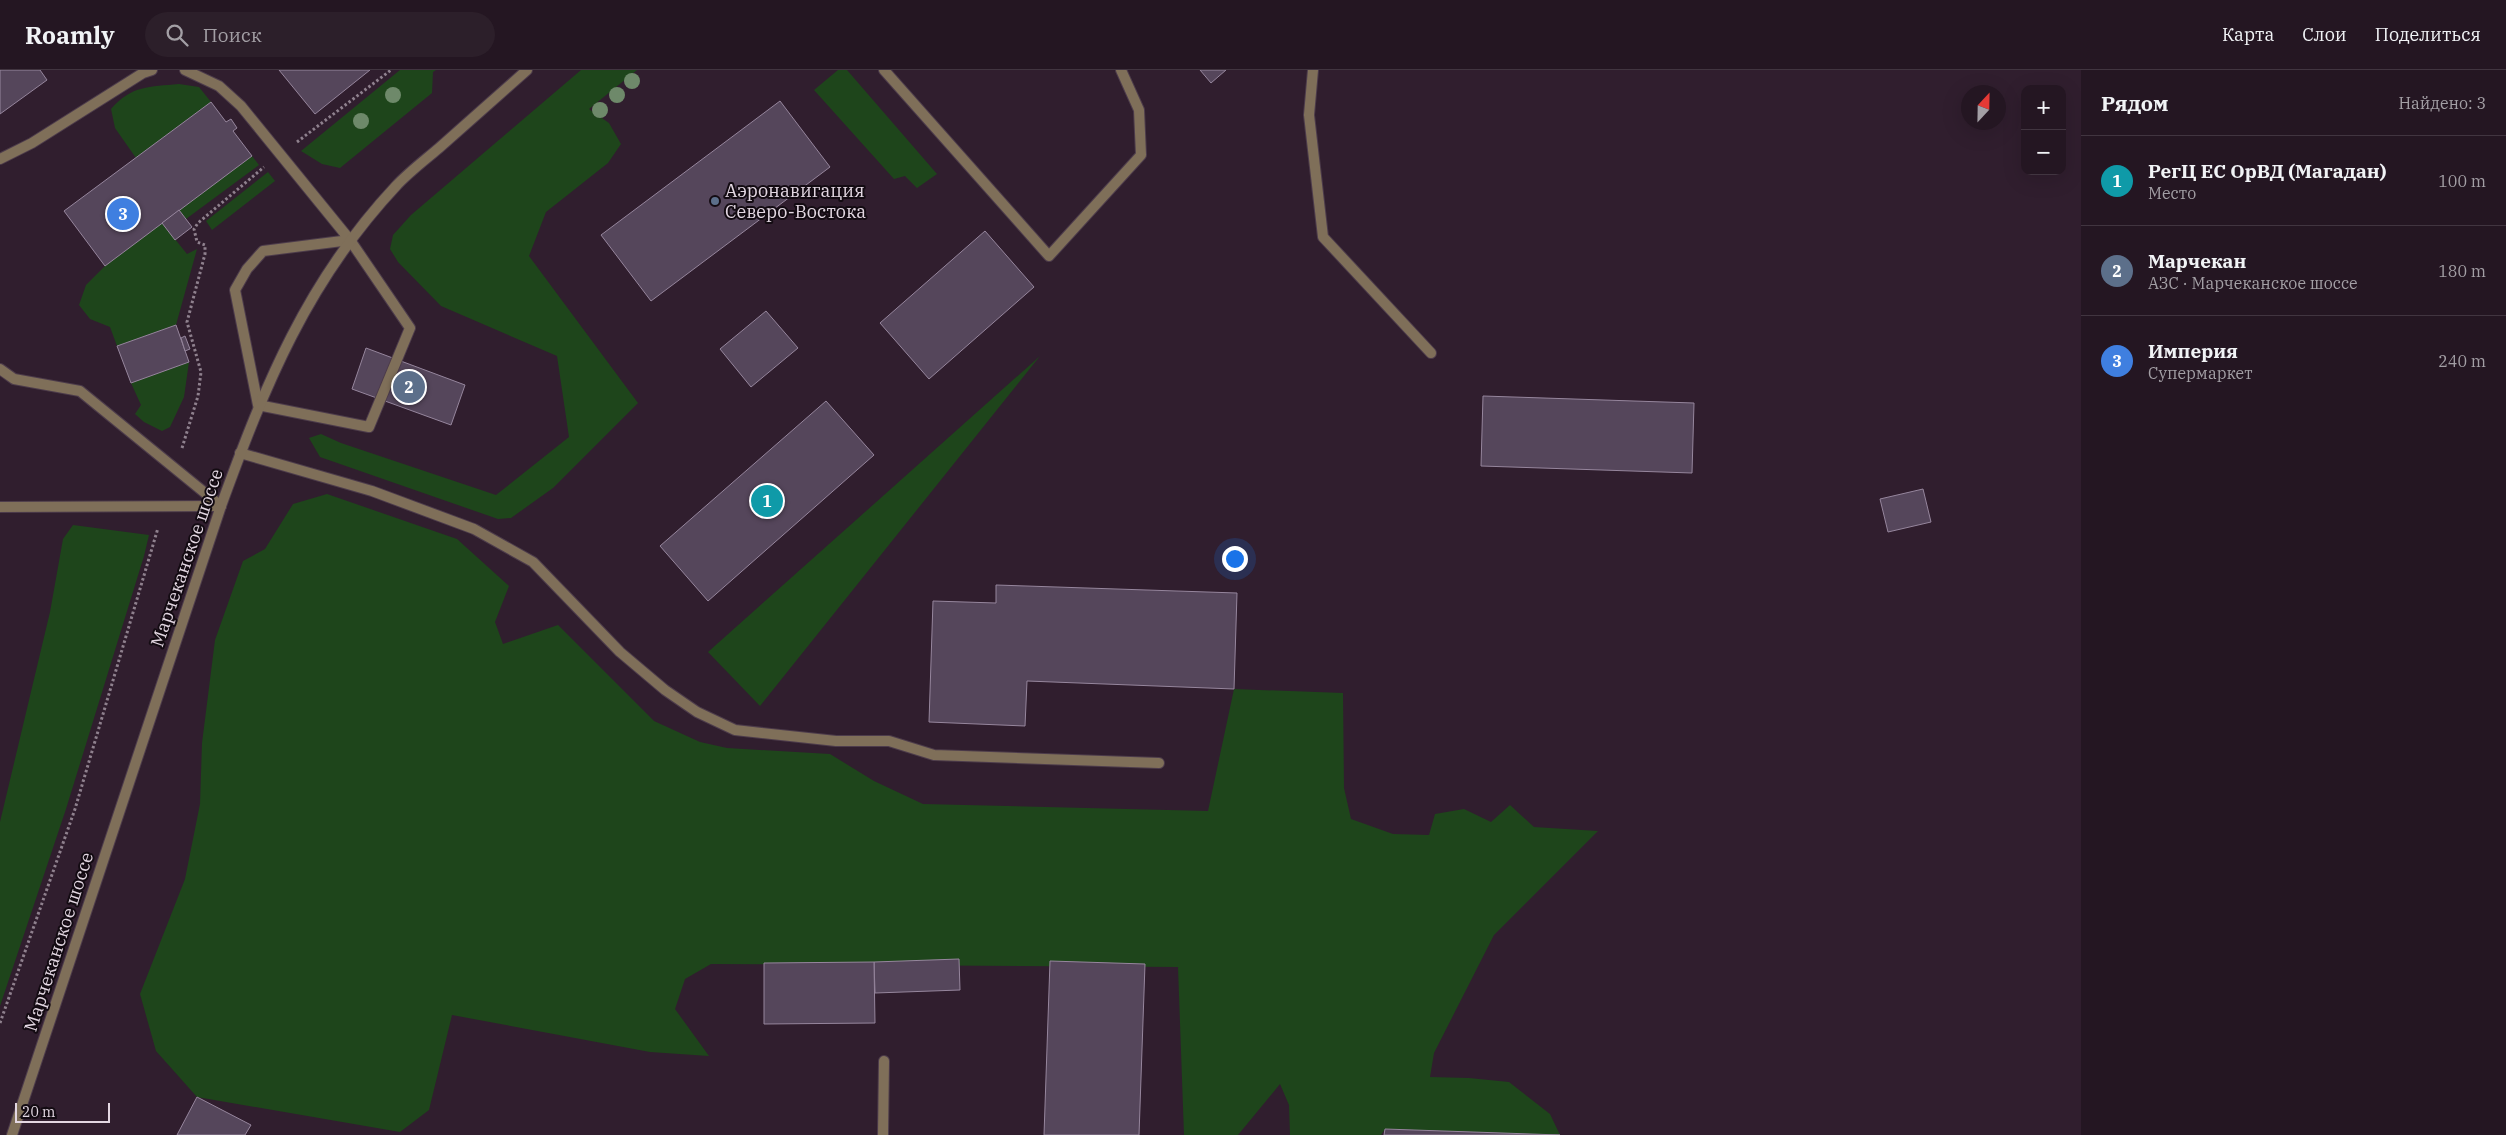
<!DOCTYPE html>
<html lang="ru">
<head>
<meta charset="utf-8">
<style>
  body { margin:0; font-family:"IBM Plex Serif",serif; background:#2c1f2a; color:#f1f3f6 }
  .controls { position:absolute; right:15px; top:15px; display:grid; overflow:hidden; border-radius:10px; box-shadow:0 5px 20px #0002 }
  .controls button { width:45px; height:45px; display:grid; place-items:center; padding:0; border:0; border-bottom:1px solid #413540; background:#241622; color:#f1f3f6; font:25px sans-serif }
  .compass { position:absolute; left:1961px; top:15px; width:45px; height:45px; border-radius:50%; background:#241622; box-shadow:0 5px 20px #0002; rotate:22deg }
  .scale { position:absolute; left:15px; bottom:12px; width:95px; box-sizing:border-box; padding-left:5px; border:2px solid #e3d7e2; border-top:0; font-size:14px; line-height:18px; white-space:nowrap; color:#e3d7e2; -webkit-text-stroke:4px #130b12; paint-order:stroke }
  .you { position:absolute; left:1234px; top:488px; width:18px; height:18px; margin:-12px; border:4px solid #fff; border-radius:50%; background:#1a73e8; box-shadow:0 0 0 8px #1a73e833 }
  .badge { display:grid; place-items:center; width:32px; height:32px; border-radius:50%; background:#ff85df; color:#fff; font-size:16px; font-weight:700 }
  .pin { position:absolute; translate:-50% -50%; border:2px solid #fff; box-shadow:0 1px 5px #0006 }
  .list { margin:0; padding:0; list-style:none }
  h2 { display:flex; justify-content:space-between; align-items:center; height:65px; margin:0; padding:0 20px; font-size:21px }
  h2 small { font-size:16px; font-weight:400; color:#a39fa5 }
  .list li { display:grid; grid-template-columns:32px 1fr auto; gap:15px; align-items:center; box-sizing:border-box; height:90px; padding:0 20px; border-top:1px solid #413540 }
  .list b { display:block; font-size:19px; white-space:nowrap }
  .list p { margin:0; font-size:16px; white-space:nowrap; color:#a39fa5 }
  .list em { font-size:16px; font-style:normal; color:#a39fa5 }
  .icon { flex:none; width:28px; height:28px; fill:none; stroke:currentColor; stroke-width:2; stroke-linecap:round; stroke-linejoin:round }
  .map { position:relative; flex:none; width:2081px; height:1065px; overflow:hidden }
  header { display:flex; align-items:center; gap:30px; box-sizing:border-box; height:70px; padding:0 25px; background:#241622; border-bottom:1px solid #413540 }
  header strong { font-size:24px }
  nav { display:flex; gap:28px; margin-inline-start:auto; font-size:18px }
  .search { width:350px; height:45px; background:#2c1f2a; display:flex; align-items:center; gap:12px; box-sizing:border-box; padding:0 18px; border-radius:28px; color:#a39fa5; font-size:19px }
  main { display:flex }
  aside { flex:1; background:#241622 }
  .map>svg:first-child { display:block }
</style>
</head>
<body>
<header>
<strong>Roamly</strong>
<div class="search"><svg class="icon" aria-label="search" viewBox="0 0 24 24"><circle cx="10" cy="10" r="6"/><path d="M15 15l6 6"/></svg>Поиск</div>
<nav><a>Карта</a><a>Слои</a><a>Поделиться</a></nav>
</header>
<main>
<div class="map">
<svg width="2081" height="1065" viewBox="0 0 2081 1065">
  <rect width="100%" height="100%" fill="#301e2e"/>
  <g fill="#1e451b">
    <path d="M400,0h36l-3,2 -1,21 -92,75 -18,-4 -21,-13z"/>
    <path d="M581,0h56l-48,39 20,14 12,21 -13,19 -62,49 -17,44 109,147 -85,85 -42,30 -13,1 -178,-62 -11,-19 12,-4 20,9 155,52 73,-58 -12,-81 -116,-50 -43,-44 -8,-13 3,-14 18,-20z"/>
    <path d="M838,0h9l90,104 -20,14 -12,-12 -11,3 -80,-89z"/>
    <path d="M179,14l20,3 12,15 -75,56 -21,-30 -4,-19c21,-24 38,-22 68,-25z"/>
    <path d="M252,86l7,9 -73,54 -7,-9z"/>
    <path d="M268,102l7,9 -63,49 -6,-9z"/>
    <path d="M162,153l25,31 10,-5 -21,76 -59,21 -7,-19 -20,-8 -11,-14 7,-20 19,-19z"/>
    <path d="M1040,286l-280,350 -52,-54z"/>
    <path d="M189,292l-5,35 -14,30 -8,4 -18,-9 -9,-8 6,-9 -10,-22z"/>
    <path d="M327,424l130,45 52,47 -14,36 8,22 55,-19 96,96 46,21 27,6 103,6 44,27 49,23 285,7 26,-122 109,4 1,95 7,31 42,15 36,1 6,-21 29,-5 27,13 19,-17 24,22 64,4 -104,104 -60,118 -4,24 39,1 40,4 41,32 10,21 -175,-6 -4,6h-91l-1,-30 -9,-21 -42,51h-54l-6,-168 -467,-3 -26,15 -10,30 34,47 -59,-4 -198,-37 -23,95 -29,22 -203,-35 -41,-46 -16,-57 45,-115 15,-75 2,-61 13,-103 28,-79 22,-12 28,-45z"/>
    <path d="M73,455l76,10 -5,21 -78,253 -66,197v-184l50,-210 13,-73z"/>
  </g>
  <g fill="#55465b" stroke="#96869d">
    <path d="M0,0h40l7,10 -47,34z"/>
    <path d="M279,0h91l-55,44z"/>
    <path d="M1200,0h26l-15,13z"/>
    <path d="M780,31l50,66 -179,134 -50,-66z"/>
    <path d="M211,32l15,20 5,-3 6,9 -4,3 19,25 -147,110 -41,-55z"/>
    <path d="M179,140l13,17 -17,13 -13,-17z"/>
    <path d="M985,161l49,56 -105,92 -49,-56z"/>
    <path d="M766,241l32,37 -47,39 -31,-38z"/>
    <path d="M176,255l13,37 -58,21 -14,-37z"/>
    <path d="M185,266l5,13 -5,2 -4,-13z"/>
    <path d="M366,278l99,37 -14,40 -99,-36z"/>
    <path d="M1483,326l211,7 -2,70 -211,-7z"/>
    <path d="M826,331l48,54 -166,146 -48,-55z"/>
    <path d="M1923,419l8,33 -43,10 -8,-33z"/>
    <path d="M996,515l241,8 -3,96 -207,-8 -2,45 -96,-4 4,-121 63,2z"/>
    <path d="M959,889l1,31 -85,3 -1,-31z"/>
    <path d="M1050,891l95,3 -6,171h-95z"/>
    <path d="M874,892l1,61 -111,1v-61z"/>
    <path d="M197,1027l54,28 -6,10h-68z"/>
    <path d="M1385,1059l175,6h-176z"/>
  </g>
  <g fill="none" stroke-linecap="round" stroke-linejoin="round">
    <g stroke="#4d3c4b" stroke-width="12">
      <g id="service">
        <path d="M185,0l34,16 22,20 109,134 60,88 -41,99 -111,-22 -23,-115 12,-21 16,-18 87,-11"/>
        <path d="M884,0l165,186 92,-101 -2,-45 -18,-40"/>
        <path d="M1313,0l-4,45 14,122 108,116"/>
        <path d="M0,89l32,-16 111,-70 9,-3"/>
        <path d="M0,299l14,10 66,12 141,115"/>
        <path d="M240,383l132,38 102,38 59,33 87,90 45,38 32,22 38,18 101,11h53l45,14 225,8"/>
        <path d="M0,437l221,-1"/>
        <path d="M883,1065l1,-74"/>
      </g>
    </g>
    <g stroke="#4d3c4b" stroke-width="12">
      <path id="tertiary" d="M12,1065l209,-629c44,-121 86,-225 175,-320 13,-14 29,-26 43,-38 29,-26 59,-52 88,-78"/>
    </g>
    <g stroke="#8f818e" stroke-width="3" stroke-dasharray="2.5 2.5" stroke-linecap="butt">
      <path d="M297,72l94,-72"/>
      <path d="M182,378l16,-52 3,-24 -14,-50 18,-68v-9l-8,-3 -3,-13 4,-6 66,-56"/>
      <path d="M0,953l75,-214 83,-281"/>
    </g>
    <use href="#service" stroke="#7f6f59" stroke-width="10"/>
    <use href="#tertiary" stroke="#7f6f59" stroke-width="10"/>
  </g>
  <g fill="#6e896a">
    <circle cx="632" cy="11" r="8"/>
    <circle cx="393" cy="25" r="8"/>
    <circle cx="617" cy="25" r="8"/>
    <circle cx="600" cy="40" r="8"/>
    <circle cx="361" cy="51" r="8"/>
  </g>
  <circle fill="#5c6f8a" stroke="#130b12" stroke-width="2" cx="715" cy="131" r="5"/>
  <g text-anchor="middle" stroke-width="4" stroke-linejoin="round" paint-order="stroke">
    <g font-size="18" fill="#e3d7e2" stroke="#130b12" text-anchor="start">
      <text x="725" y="127">Аэронавигация<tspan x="725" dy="21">Северо-Востока</tspan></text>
    </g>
    <g font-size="18" fill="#e3d7e2" stroke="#130b12">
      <text transform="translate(187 488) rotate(-71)" y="6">Марчеканское шоссе</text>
      <text transform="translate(59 872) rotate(-72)" y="6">Марчеканское шоссе</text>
    </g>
  </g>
</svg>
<div class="controls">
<button>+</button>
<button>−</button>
</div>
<svg class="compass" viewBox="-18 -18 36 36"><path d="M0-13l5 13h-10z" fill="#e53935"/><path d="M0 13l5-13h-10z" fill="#a39fa5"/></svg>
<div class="scale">20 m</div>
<div class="you"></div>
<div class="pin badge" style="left:767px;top:431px;background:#0f9aa8">1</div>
<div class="pin badge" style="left:409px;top:317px;background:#5c6f8a">2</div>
<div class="pin badge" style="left:123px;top:144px;background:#3f7fe0">3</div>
</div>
<aside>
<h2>Рядом<small>Найдено: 3</small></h2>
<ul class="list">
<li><span class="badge" style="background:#0f9aa8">1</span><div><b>РегЦ ЕС ОрВД (Магадан)</b><p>Место</p></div><em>100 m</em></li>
<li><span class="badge" style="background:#5c6f8a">2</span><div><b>Марчекан</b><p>АЗС · Марчеканское шоссе</p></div><em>180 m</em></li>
<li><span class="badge" style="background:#3f7fe0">3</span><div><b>Империя</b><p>Супермаркет</p></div><em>240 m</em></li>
</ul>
</aside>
</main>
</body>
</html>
